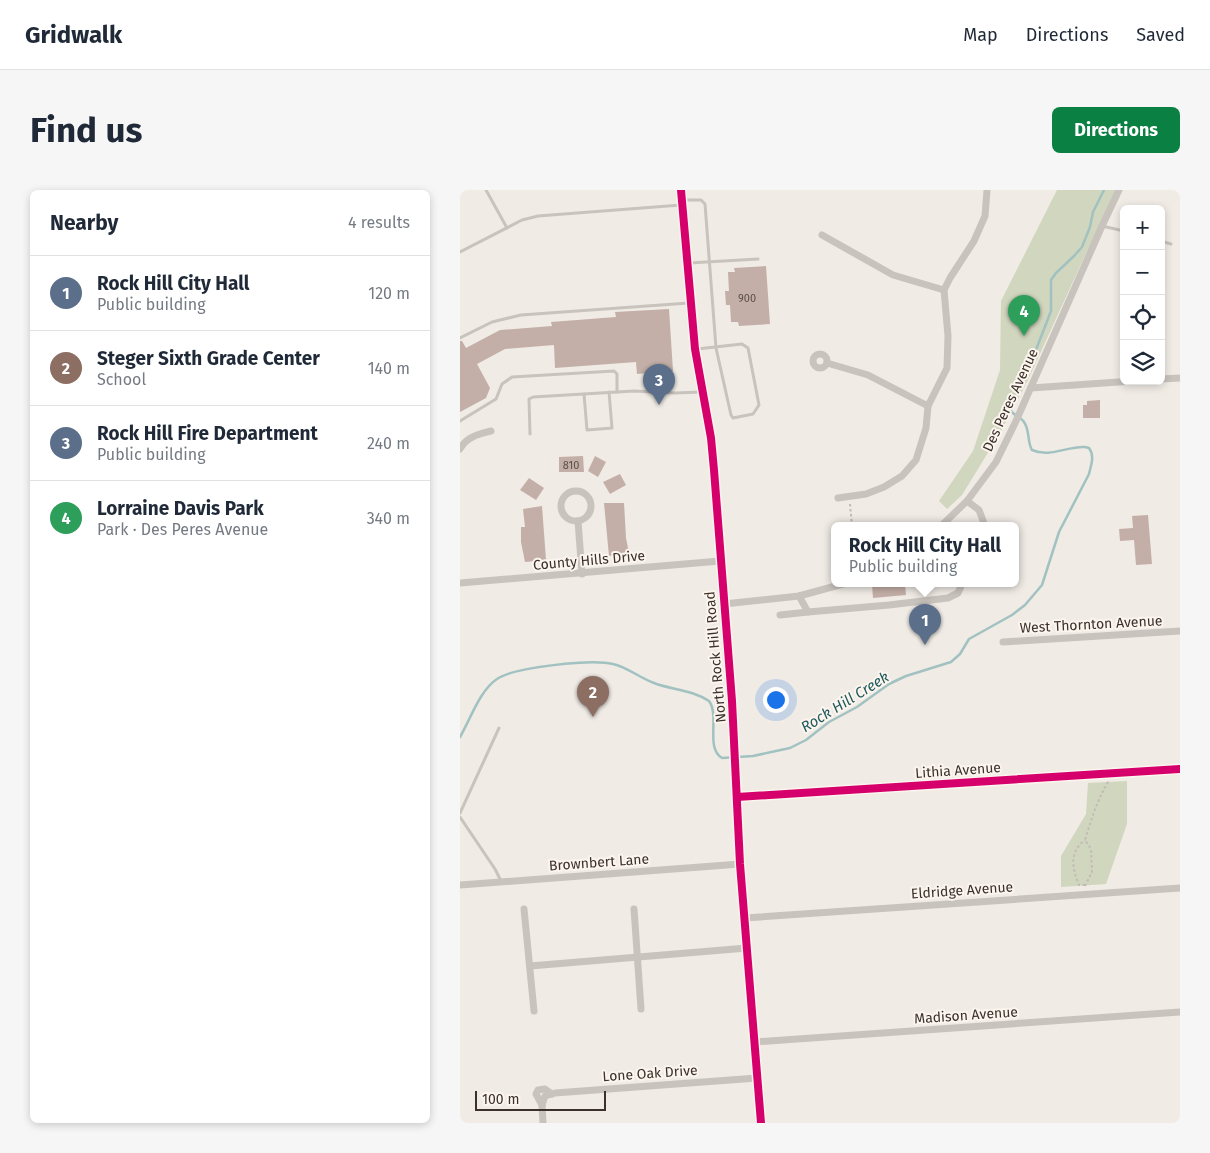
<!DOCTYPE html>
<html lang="en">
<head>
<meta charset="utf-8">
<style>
  body { margin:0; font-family:"Fira Sans",sans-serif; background:#f6f6f7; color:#1f2937 }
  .controls { position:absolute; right:15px; top:15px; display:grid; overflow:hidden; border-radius:8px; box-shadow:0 2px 8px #0003 }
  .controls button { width:45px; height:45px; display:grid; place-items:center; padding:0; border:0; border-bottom:1px solid #e0e1e3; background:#fff; color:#1f2937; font:25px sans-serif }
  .scale { position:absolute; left:15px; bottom:12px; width:131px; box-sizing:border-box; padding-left:5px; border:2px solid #3b302b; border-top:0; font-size:14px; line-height:18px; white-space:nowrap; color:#3b302b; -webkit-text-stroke:4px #fbf5ee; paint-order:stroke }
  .you { position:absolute; left:315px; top:509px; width:18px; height:18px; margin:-12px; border:4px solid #fff; border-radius:50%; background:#1a73e8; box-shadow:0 0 0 8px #1a73e833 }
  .badge { display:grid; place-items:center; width:32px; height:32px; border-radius:50%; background:#0b8043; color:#fff; font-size:16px; font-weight:700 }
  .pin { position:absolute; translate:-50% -41px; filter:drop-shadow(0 1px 2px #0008) }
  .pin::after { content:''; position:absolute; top:26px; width:18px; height:15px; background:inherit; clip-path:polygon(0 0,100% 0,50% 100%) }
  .popup { position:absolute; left:371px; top:332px; width:188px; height:65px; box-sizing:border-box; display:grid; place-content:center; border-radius:8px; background:#fff; filter:drop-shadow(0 1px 4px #0005); font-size:16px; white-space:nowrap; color:#747a83 }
  .popup b { font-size:19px; color:#1f2937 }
  .popup::after { content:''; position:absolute; left:50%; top:100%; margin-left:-10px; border:10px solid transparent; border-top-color:#fff }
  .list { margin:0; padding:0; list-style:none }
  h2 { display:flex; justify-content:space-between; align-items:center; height:65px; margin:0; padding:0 20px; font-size:21px }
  h2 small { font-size:16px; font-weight:400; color:#747a83 }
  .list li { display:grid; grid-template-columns:32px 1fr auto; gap:15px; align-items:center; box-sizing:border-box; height:75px; padding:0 20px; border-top:1px solid #e0e1e3 }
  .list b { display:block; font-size:19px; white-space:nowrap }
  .list p { margin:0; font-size:16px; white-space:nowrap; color:#747a83 }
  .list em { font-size:16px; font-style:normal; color:#747a83 }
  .icon { flex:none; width:28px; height:28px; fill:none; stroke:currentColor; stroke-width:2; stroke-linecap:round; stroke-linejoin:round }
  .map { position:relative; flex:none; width:720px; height:933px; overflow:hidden; border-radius:8px }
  header { display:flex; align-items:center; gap:30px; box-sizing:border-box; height:70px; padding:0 25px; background:#fff; border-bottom:1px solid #e0e1e3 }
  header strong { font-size:24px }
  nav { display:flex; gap:28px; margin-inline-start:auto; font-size:18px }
  .intro { display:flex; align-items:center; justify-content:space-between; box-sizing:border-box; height:120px; padding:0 30px }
  h1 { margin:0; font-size:35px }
  .button { padding:12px 22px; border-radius:8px; background:#0b8043; color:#fff; font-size:18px; font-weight:700 }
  main { display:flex; gap:30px; padding:0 30px }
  aside { flex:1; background:#fff; border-radius:8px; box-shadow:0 2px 8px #0003 }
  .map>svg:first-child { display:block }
</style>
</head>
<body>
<header>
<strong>Gridwalk</strong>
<nav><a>Map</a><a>Directions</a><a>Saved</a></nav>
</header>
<div class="intro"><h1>Find us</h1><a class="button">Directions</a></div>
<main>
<aside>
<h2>Nearby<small>4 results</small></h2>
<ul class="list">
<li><span class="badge" style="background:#5c6f8a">1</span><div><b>Rock Hill City Hall</b><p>Public building</p></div><em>120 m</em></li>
<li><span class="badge" style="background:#8d6e63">2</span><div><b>Steger Sixth Grade Center</b><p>School</p></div><em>140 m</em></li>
<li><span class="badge" style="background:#5c6f8a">3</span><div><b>Rock Hill Fire Department</b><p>Public building</p></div><em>240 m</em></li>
<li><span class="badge" style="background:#2e9e5b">4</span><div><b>Lorraine Davis Park</b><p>Park · Des Peres Avenue</p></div><em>340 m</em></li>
</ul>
</aside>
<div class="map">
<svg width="720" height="933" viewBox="0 0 720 933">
  <rect width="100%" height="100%" fill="#f0ebe5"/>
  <g fill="#d1d6bf">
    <path d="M597,0h59l-35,74 -53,116 -28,53 -38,62 -15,14 -8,-8 34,-50 27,-81 1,-69z"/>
    <path d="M667,591v43l-21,60 -45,3v-31l25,-42 2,-31z"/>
  </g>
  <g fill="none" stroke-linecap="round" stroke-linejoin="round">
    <path stroke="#a1c2c1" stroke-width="2.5" d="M0,547c10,-17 20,-47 37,-58 17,-12 95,-20 116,-15 14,3 27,14 41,19 18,7 39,7 55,18 11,15 -4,47 13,57l31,-2 37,-8 16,-8 23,-18 28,-15 32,-23 17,-8 45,-14 9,-8 9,-15 43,-24 13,-10 17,-20 17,-53 30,-58c2,-9 6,-18 0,-26l-4,-1c-18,-1 -35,11 -53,3 -5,-8 -2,-20 -8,-28 -3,-5 -11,-7 -15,-13v-3l18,-33 24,-62v-31l5,-7 18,-17 8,-9 8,-20 3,-15 11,-22"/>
  </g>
  <g fill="#c3afa7">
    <path d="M306,76l4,58 -31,2 -1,-4h-7l-1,-17h-4l-1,-14h4l-1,-19h7l-1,-4z"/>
    <path d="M209,119l4,62 -36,3 -1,-12 -81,6 -1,-23 -49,4 -28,15 13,24 -4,10 -26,14v-71h2l4,7 34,-18 52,-4 -1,-4 65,-5 -1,-5z"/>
    <path d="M640,210v18h-17v-13h4v-4z"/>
    <path d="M123,266l1,16h-25v-15z"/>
    <path d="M135,266l11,6 -8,15 -10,-6z"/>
    <path d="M160,284l6,11 -16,9 -7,-12z"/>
    <path d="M69,288l15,10 -8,12 -16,-10z"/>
    <path d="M144,313h20l2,35 3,15 -20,3z"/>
    <path d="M82,316l4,54 -21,2 -4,-20v-15h4l-2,-18z"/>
    <path d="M688,325l4,49 -16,1 -2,-25 -14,1 -1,-12 14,-1 -1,-12z"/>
    <path d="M412,394h33l1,11 -33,3z"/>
  </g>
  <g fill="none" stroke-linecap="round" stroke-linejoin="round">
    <g stroke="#c2bbb6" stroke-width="2" stroke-dasharray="2.5 2.5" stroke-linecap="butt">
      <path d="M390,314l2,22"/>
      <path d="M625,695h-6c-7,-17 -10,-33 6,-45"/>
      <path d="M625,696l7,-14 -1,-23 -6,-9c7,-23 12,-39 24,-60"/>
    </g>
    <g stroke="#c9c3be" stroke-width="3">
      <path d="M26,0l21,38"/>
      <path d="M222,10h19l4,4 11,144 15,67 2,3 20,-4 6,-9 -11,-57 -6,-4 -45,5"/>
      <path d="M642,36l22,5"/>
      <path d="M701,51l10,3"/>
      <path d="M0,62l62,-32 16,-4 143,-11"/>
      <path d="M229,73l69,-4"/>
      <path d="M0,148l32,-16 29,-7 168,-12"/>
      <path d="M124,204l3,36 25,-2 -3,-36"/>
      <path d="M0,231l36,-22 6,-15 10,-7 102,-6 3,3v18"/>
      <path d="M70,244l-1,-35 4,-2 101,-6 41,2 27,-1"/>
      <path d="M0,623l39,-85"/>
      <path d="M0,627l35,52 6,12"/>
    </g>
    <g stroke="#c9c3be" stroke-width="7">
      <path d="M362,45l71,40 51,15"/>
      <circle cx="360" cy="171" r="7"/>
      <path d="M367,173l41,12 60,31"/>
      <path d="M701,189l19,-1"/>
      <path d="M571,198l102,-7"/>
      <path d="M0,259c6,-12 19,-15 31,-18"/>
      <circle cx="116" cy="316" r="15"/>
      <path d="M378,308l28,-4 18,-7 18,-11 14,-16 10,-32 2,-22 19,-38 1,-32 -4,-46 6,-12 24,-37 11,-25 2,-26"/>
      <path d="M507,311l12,9 6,16"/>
      <path d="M118,331l4,53"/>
      <path d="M481,336l26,-25 29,-39 20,-41 86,-195 17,-36"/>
      <path d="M0,393l260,-22"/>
      <path d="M339,406l9,16 81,-7 59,-7 10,-5 4,-9"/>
      <path d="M264,414l75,-8 44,-12"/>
      <path d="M320,425l28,-3"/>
      <path d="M543,452l177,-11"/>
      <path d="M277,607l443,-28"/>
      <path d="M0,695l280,-21"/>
      <path d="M64,719l10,102"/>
      <path d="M174,719l7,100"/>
      <path d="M285,728l435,-30"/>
      <path d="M70,776l217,-18"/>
      <path d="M295,852l425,-30"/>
      <path d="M82,915l-6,-11 2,-4 7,-1 7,5"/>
      <path d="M83,933l-1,-18 3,-9 10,-3 202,-15"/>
    </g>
    <path stroke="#c9c3be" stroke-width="9" d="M221,0l14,159 16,89 3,32 18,231 8,163 21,259"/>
    <g stroke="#fbf5ee" stroke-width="11">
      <g id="cycleway">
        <path d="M221,0l14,159 16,89 3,32 18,231 8,163 21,259"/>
        <path d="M277,607l443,-28"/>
      </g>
    </g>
    <use href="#cycleway" stroke="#d6006c" stroke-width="8"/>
  </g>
  <g text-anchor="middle" stroke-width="4" stroke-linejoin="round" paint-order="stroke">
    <g font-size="11" fill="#5d504a">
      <text x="287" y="112">900</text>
      <text x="111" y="279">810</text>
    </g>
    <g font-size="14" fill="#3b302b" stroke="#fbf5ee">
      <text transform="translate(550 210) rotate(-65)" y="5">Des Peres Avenue</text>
      <text transform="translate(129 370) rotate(-5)" y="5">County Hills Drive</text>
      <text transform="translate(631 434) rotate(-3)" y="5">West Thornton Avenue</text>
      <text transform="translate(255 467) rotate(-95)" y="5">North Rock Hill Road</text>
      <text transform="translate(498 580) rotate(-4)" y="5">Lithia Avenue</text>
      <text transform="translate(139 672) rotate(-4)" y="5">Brownbert Lane</text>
      <text transform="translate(502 700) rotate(-4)" y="5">Eldridge Avenue</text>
      <text transform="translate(506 825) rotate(-4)" y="5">Madison Avenue</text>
      <text transform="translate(190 883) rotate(-4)" y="5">Lone Oak Drive</text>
    </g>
    <g font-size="15" font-style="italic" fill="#1f5a5e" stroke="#fbf5ee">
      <text transform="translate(385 512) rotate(-32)" y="5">Rock Hill Creek</text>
    </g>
  </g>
</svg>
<div class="controls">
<button>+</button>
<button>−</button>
<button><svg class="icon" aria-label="locate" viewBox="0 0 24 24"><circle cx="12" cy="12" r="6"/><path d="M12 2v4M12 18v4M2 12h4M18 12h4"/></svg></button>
<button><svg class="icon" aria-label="layers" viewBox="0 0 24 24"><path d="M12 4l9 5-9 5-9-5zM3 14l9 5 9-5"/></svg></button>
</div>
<div class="scale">100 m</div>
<div class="you"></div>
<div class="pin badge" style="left:465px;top:455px;background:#5c6f8a">1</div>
<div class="popup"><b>Rock Hill City Hall</b>Public building</div>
<div class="pin badge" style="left:133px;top:527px;background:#8d6e63">2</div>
<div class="pin badge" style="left:199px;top:215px;background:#5c6f8a">3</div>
<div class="pin badge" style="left:564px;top:146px;background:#2e9e5b">4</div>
</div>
</main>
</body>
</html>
